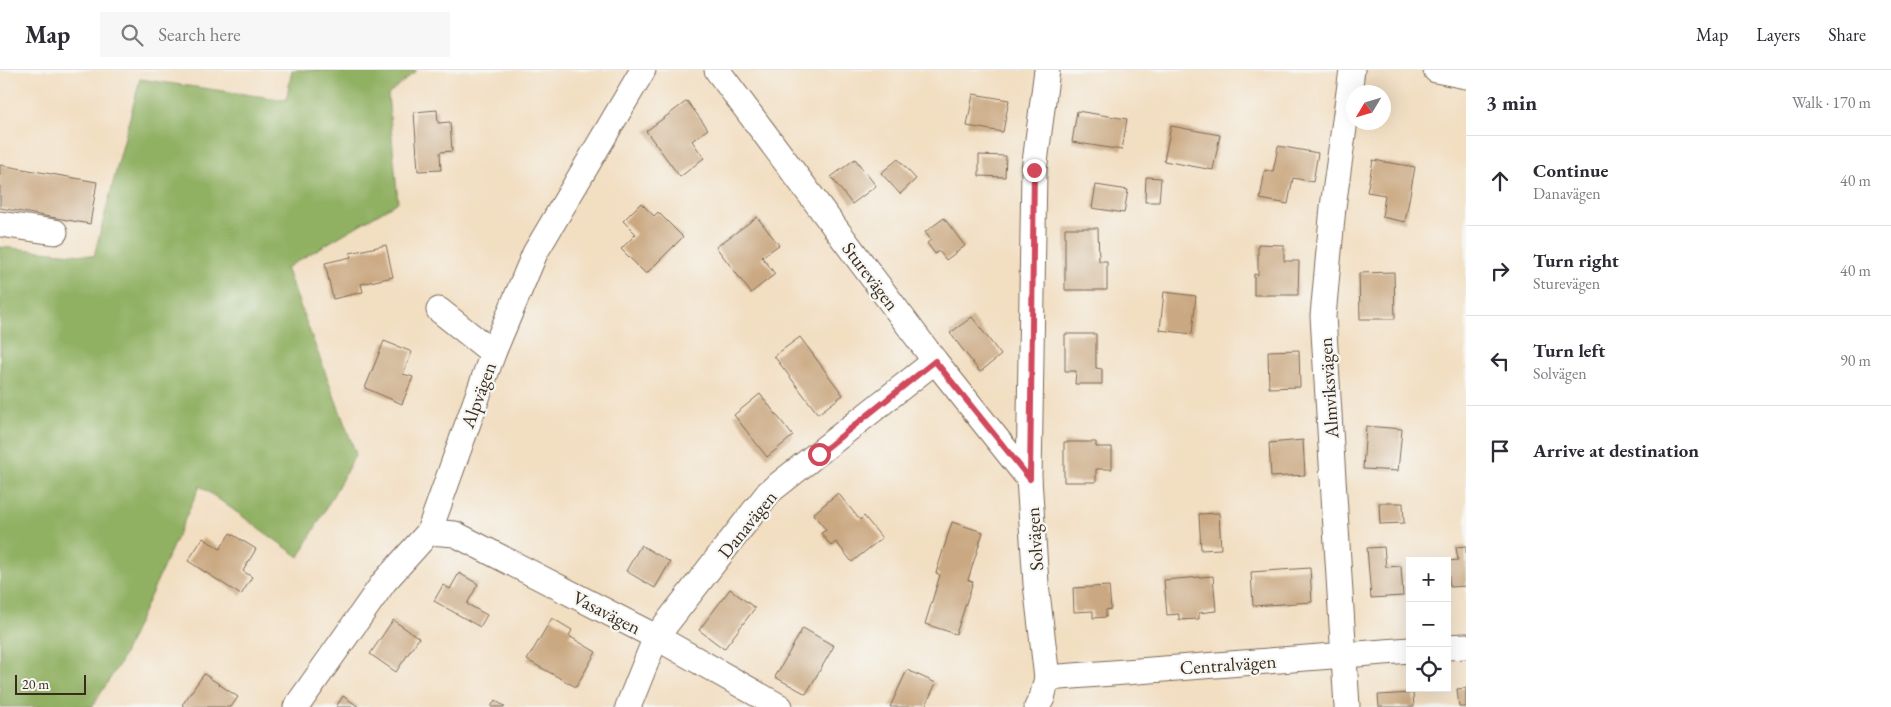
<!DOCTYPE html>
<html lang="en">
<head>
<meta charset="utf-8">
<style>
  body { margin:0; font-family:"EB Garamond",serif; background:#f7f7f7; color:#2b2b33 }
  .controls { position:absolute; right:15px; bottom:15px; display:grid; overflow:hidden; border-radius:0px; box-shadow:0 5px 20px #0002 }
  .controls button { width:45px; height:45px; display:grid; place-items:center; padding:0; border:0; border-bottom:1px solid #e1e1e2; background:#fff; color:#2b2b33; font:25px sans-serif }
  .compass { position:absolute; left:1346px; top:15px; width:45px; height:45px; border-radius:50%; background:#fff; box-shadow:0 5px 20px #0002; rotate:232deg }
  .scale { position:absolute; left:15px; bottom:12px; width:71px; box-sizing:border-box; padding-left:5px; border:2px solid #3b2a1e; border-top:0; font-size:14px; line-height:18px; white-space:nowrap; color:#3b2a1e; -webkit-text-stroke:4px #f6f6f2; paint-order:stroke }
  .stop { position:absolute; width:15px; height:15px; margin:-11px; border:4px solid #d1495b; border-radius:50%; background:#fff }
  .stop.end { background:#d1495b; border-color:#fff; box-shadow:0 1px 5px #0008 }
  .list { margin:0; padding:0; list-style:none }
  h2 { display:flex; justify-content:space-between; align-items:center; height:65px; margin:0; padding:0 20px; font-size:21px }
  h2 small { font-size:16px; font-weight:400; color:#7c7c81 }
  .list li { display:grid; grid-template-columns:32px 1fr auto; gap:15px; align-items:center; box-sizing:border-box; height:90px; padding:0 20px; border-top:1px solid #e1e1e2 }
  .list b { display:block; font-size:19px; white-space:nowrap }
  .list p { margin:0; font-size:16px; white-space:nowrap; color:#7c7c81 }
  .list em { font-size:16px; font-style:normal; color:#7c7c81 }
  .icon { flex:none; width:28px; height:28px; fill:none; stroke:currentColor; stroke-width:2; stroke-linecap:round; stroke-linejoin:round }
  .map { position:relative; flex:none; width:1466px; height:637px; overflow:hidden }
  header { display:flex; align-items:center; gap:30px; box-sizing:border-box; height:70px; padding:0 25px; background:#fff; border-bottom:1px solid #e1e1e2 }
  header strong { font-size:24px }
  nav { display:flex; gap:28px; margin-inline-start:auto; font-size:18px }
  .search { width:350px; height:45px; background:#f7f7f7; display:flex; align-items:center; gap:12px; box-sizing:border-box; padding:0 18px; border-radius:0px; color:#7c7c81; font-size:19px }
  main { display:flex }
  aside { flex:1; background:#fff }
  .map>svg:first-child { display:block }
</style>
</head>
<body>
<header>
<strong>Map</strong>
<div class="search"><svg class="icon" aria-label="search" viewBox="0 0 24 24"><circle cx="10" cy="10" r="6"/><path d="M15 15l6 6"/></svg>Search here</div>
<nav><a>Map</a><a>Layers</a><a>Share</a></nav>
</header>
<main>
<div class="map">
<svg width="1466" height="637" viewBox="0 0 1466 637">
  <rect width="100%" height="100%" fill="#f6f6f2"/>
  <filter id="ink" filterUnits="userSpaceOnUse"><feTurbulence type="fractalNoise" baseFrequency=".02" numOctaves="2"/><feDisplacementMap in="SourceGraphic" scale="10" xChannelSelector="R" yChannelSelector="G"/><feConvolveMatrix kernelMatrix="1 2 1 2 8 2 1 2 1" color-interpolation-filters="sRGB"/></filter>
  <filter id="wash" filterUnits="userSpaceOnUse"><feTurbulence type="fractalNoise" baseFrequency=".0096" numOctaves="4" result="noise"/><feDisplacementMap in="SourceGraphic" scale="20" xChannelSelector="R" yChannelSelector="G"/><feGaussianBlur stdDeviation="1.12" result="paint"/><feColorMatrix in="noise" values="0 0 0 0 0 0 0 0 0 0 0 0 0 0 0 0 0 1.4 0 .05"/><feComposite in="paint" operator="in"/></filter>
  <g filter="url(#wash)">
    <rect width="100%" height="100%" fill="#f2dec1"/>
    <path fill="#90b062" stroke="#666d40" d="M292,0h125l-29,25 10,107 -112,66 70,186 -57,103 -99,-71 -80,177 -28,44h-92v-460l94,9 46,-177 146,21z"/>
    <g id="blocks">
      <g fill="#caa881">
        <path d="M973,24l36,6 -6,32 -36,-6z"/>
        <path d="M687,31l21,28 -16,12 12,17 -24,19 -34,-46z"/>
        <path d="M437,40l1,13 12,-1 2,29 -12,1 1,18 -23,1 -4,-59z"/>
        <path d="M1077,41l50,8 -5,31 -50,-8z"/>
        <path d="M1171,56l49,9 -7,35 -49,-9z"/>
        <path d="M1278,76l40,7 -5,29 -20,-4 -5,26 -28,-5 5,-29 8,2z"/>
        <path d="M979,85l27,1 -1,21 -26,-1z"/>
        <path d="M855,89l21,27 -24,18 -21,-27z"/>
        <path d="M898,89l18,20 -16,15 -19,-21z"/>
        <path d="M1373,90l42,7 -10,55 -23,-5 3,-22 -18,-3z"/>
        <path d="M0,95l97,17 -7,42 -90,-16z"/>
        <path d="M1146,107l15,1 -2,24h-14z"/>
        <path d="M1096,115l32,5 -4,23 -32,-5z"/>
        <path d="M641,133l13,13 4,-4 25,25 -37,37 -25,-25 15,-15 -13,-13z"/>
        <path d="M757,147l22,28 -17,12 13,17 -24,19 -35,-46z"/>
        <path d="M944,148l21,28 -19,14 -7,-9 -4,3 -8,-11 4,-3 -6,-8z"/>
        <path d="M1065,158h33l1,33h8v29h-42z"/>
        <path d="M1258,174l26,1v16h15l-1,34h-44v-21l4,1z"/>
        <path d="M386,175l7,32 -32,7 2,8 -30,7 -8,-36 26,-6 -1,-4z"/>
        <path d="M1394,202l1,47h-35l-1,-46z"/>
        <path d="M1164,222l32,4 -4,38 -32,-4z"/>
        <path d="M972,247l29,38 -21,17 -30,-39z"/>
        <path d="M1065,264h31v34l6,1v15h-27l1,-13h-11z"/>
        <path d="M800,267l43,58 -25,19 -44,-58z"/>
        <path d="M384,271l28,11 -9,22 10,3 -11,27 -37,-16z"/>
        <path d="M1299,280l1,37 -31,1 -1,-37z"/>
        <path d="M760,324l33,42 -26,21 -33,-42z"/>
        <path d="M1366,356l36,3 -4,42 -35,-2z"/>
        <path d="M1303,370l2,35 -34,2 -2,-34z"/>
        <path d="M1064,372h32v5h16v22h-16v13h-32z"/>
        <path d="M838,423l22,27 4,-4 18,22 -30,24 -16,-20 -5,4 -10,-13 5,-3 -13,-16z"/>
        <path d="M1379,433h24l1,20 -24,1z"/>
        <path d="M1219,443l2,36 -20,1 -2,-36z"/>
        <path d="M952,452l31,10 -15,48 5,2 -17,52 -31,-10 15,-49 -4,-2z"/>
        <path d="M230,463l26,16 -13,22 9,6 -11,18 -53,-34 15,-23 17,11z"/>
        <path d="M641,475l29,17 -15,26 -29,-17z"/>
        <path d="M1466,476v40l-16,1 -3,-26 11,-1 -2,-13z"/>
        <path d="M1384,477l2,20 15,-1 2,30 -32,2 -4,-50z"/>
        <path d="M1310,498l2,34 -59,4 -2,-34z"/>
        <path d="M459,503l19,11 -11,20 20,11 -7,12 -46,-26 9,-16 7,4z"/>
        <path d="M1213,506l3,35 -17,2v6l-20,1v-6l-12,1 -3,-35z"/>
        <path d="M1109,516l2,23 -5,1v7l-13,1v-7l-19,1 -1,-24z"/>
        <path d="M730,519l25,19 -31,41 -25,-19z"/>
        <path d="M552,548l20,12 -3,6 27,16 -20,35 -49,-27z"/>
        <path d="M393,550l26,18 -23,34 -26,-18z"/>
        <path d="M803,558l31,18 -28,48 -31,-17z"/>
        <path d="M907,600l29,13 -11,24h-35z"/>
        <path d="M204,604l34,23 -7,10h-46l-3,-2z"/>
        <path d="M1466,618v19h-7l-2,-18z"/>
        <path d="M1413,623l1,14h-35l-1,-12z"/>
        <path d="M343,626l16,11h-23z"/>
        <path d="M495,630l10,7h-14z"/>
      </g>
    </g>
  </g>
  <g filter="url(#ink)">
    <use href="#blocks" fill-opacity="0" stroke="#7b6957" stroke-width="1"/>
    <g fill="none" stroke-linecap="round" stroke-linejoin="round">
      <g stroke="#7b6957" stroke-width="27">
        <g id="minor">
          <path d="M717,0l218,291 94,118"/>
          <path d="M1436,0l30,6"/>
          <path d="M0,154l55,8"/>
          <path d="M439,240l54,43"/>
          <path d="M429,462l26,2 201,103 124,70"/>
          <path d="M1447,577l19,-1"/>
          <path d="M1047,608l363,-28"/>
          <path d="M296,637l88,-125 45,-50 64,-179 42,-100 108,-183"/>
          <path d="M628,637l28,-70 113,-145 166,-131"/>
          <path d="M1037,637l5,-9 5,-20 -11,-94 -7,-105 5,-309 13,-100"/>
          <path d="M1347,637l-24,-391 10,-109 19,-137"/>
        </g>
      </g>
      <use href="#minor" stroke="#fff" stroke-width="25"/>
    </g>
  </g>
  <g fill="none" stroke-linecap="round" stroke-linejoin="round" filter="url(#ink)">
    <path stroke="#d1495b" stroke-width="6" d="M819,384l116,-93 95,118 4,-309"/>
  </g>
  <g text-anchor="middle" stroke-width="4.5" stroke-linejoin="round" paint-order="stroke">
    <g font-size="19" fill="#3b2a1e" stroke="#f6f6f2">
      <text transform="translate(871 206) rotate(53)" y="7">Sturevägen</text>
      <text transform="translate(1328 318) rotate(-94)" y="7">Almviksvägen</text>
      <text transform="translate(478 325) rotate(-70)" y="7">Alpvägen</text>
      <text transform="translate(747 454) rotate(-51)" y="7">Danavägen</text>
      <text transform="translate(1034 469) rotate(-94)" y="7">Solvägen</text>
      <text transform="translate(607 542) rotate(27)" y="7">Vasavägen</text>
      <text transform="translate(1228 594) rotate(-4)" y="7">Centralvägen</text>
    </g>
  </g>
</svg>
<div class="controls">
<button>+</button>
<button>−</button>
<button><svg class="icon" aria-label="locate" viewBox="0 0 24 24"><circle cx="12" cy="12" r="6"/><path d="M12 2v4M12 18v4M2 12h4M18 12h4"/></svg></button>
</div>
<svg class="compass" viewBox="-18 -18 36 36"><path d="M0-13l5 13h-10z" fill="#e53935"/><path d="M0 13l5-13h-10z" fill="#7c7c81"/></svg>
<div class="scale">20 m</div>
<div class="stop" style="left:819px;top:384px"></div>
<div class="stop end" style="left:1034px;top:100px"></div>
</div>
<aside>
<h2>3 min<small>Walk · 170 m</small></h2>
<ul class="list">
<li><svg class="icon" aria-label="ahead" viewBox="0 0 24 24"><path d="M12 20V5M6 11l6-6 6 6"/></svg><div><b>Continue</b><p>Danavägen</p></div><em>40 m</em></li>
<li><svg class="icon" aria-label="right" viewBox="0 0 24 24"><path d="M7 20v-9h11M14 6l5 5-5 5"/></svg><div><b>Turn right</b><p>Sturevägen</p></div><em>40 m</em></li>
<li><svg class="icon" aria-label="left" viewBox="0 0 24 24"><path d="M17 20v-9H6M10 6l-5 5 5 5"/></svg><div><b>Turn left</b><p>Solvägen</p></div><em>90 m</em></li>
<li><svg class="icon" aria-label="arrive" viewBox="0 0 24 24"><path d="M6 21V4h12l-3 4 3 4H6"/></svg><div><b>Arrive at destination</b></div></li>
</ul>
</aside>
</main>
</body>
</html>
